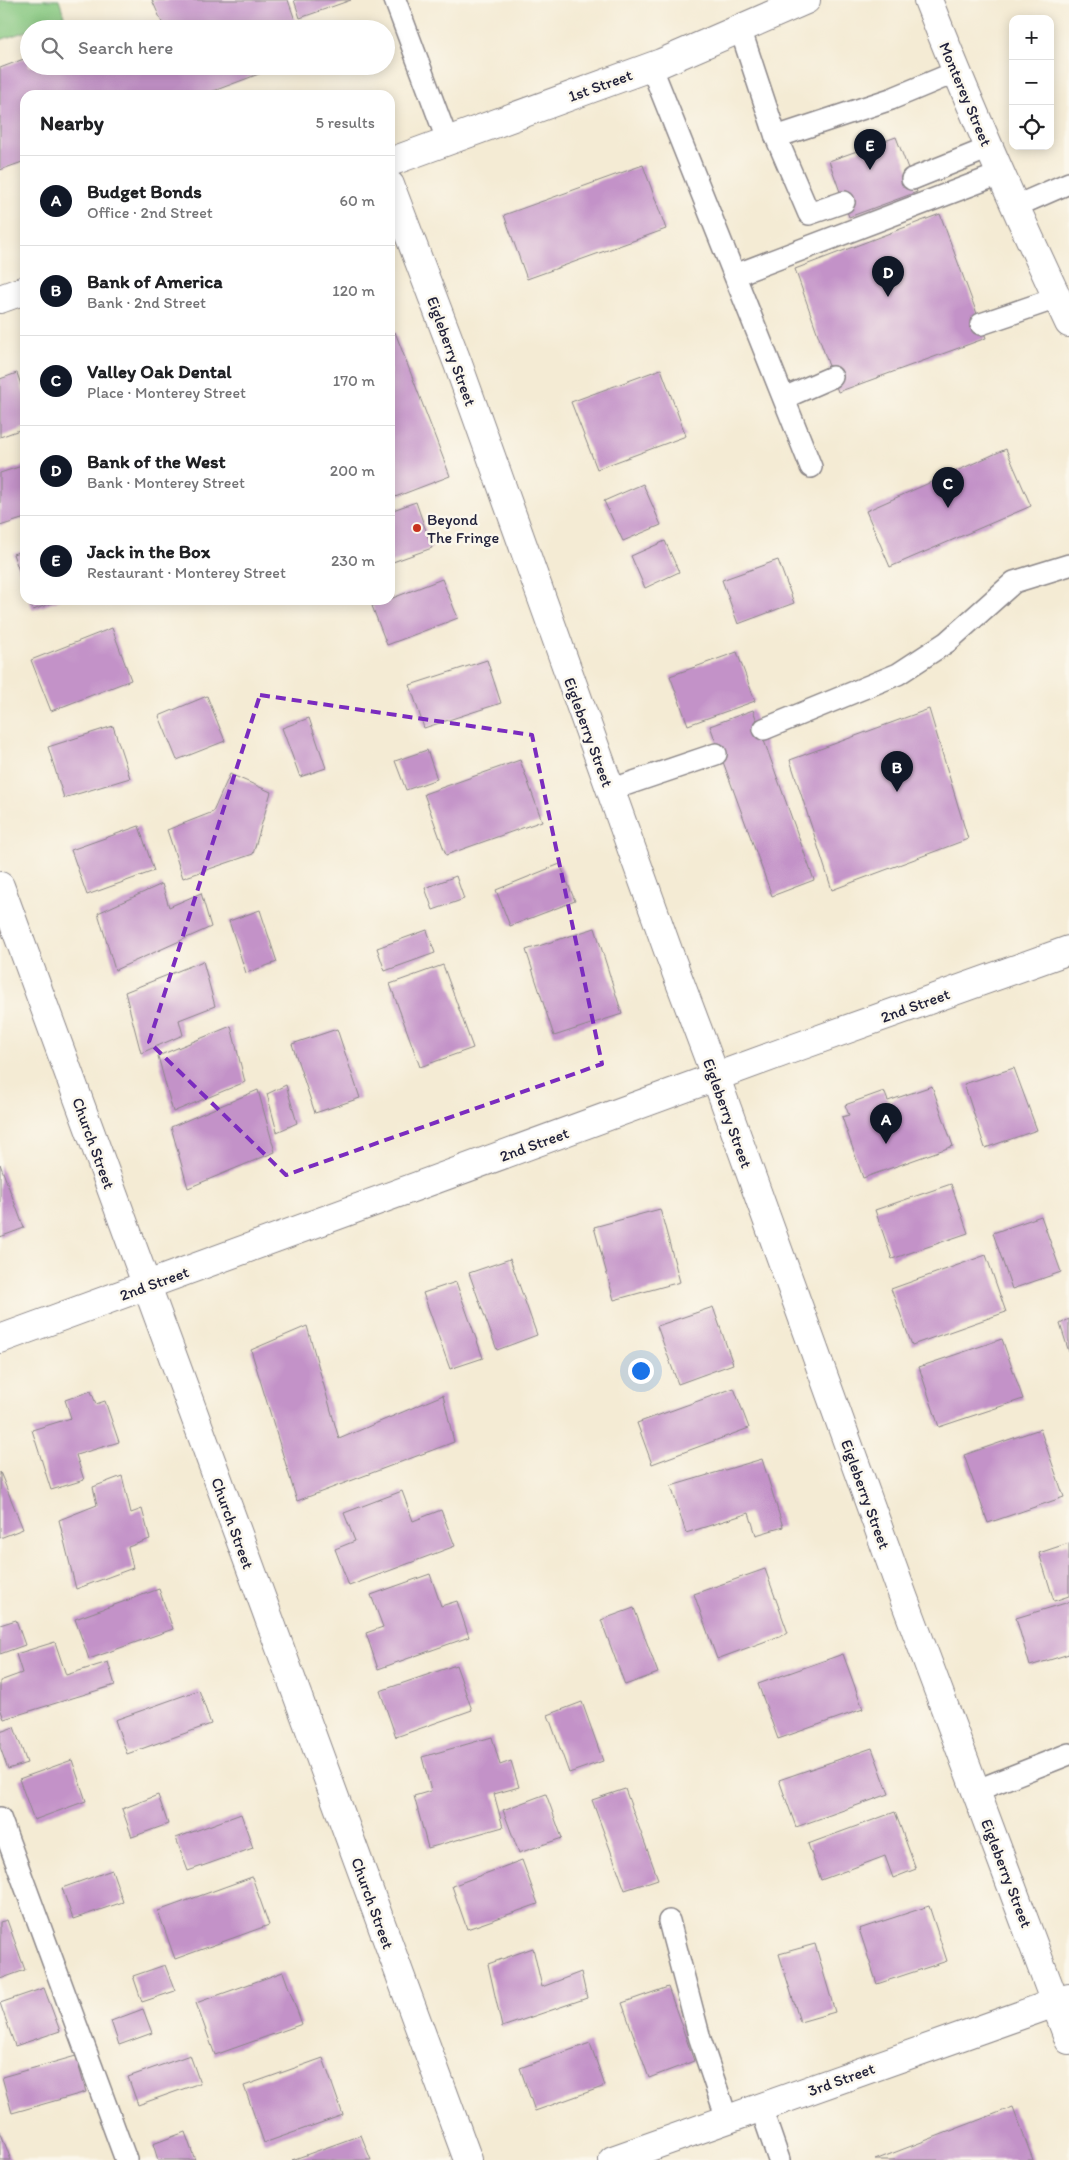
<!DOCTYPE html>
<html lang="en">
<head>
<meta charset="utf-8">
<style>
  body { margin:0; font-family:Itim,sans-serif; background:#f6f6f6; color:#202124 }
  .controls { position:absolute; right:15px; top:15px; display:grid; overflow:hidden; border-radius:10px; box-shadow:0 2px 12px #0003 }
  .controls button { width:45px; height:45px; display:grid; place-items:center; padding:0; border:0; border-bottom:1px solid #e0e0e0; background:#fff; color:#202124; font:25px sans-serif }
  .you { position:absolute; left:640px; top:1370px; width:18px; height:18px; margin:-12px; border:4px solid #fff; border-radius:50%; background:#1a73e8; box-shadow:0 0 0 8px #1a73e833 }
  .badge { display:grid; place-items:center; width:32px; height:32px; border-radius:50%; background:#111827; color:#fff; font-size:16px; font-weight:700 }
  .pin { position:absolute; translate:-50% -41px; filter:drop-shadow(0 1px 2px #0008) }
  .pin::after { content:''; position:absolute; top:26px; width:18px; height:15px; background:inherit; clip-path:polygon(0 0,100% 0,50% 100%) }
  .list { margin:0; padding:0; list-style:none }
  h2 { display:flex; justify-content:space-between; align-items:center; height:65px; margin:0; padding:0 20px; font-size:21px }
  h2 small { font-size:16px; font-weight:400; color:#757577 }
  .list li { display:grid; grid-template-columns:32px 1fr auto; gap:15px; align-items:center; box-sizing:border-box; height:90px; padding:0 20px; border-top:1px solid #e0e0e0 }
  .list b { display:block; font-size:19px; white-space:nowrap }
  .list p { margin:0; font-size:16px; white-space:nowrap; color:#757577 }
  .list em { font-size:16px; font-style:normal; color:#757577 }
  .icon { flex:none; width:28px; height:28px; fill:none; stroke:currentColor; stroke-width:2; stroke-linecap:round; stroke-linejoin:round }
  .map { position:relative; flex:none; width:1069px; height:2160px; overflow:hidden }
  .search { position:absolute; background:#fff; box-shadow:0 2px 12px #0003; left:20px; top:20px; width:375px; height:55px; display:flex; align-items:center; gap:12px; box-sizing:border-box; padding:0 18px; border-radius:28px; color:#757577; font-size:19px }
  .panel { position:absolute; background:#fff; box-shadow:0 2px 12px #0003; left:20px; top:90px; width:375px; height:515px; border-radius:15px }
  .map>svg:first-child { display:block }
</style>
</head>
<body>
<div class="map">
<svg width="1069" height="2160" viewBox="0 0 1069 2160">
  <rect width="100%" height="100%" fill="#fbf7ec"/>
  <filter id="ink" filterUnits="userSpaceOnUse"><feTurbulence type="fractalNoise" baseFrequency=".02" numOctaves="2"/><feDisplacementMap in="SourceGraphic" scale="10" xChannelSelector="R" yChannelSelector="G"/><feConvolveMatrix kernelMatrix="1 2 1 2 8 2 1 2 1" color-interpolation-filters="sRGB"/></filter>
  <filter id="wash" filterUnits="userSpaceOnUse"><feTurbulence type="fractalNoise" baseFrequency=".0096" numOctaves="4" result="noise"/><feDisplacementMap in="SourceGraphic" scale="20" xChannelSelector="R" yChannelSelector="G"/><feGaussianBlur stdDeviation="1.12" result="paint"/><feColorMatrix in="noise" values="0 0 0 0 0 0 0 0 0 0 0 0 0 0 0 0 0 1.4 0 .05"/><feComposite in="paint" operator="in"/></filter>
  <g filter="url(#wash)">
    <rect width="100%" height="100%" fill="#f4ebd4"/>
    <path fill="#86c780" stroke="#54745e" d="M0,0h59l6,18 -65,22z"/>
    <g id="blocks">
      <g fill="#c392c8">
        <path d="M152,0h136l10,29h-139l5,-2z"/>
        <path d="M294,0h57l-51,18z"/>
        <path d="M29,57v9h251l-77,29h-178v66l-25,9v-102z"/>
        <path d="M896,137l21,55 -68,25 -20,-56z"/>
        <path d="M643,165l23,64 -139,50 -23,-64z"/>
        <path d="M940,214l46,124 -148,54 -43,-123z"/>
        <path d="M395,332l55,144 -60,23v-165z"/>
        <path d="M661,369l25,67 -89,33 -26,-67z"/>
        <path d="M17,373l8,23v32l-25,9v-58z"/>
        <path d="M1006,449l25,57 -141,61 -24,-56z"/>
        <path d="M25,465v53l-25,8v-53z"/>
        <path d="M643,484l18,41 -38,16 -19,-40z"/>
        <path d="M416,502l16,46 -42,15v-52z"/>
        <path d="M665,541l14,31 -34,16 -14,-32z"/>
        <path d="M25,550v37l-12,-33z"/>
        <path d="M778,560l16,43 -56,21 -16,-44z"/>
        <path d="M442,579l16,39 -71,27 -15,-39z"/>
        <path d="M29,600h31l-27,10z"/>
        <path d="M112,628l19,52 -80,31 -20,-51z"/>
        <path d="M737,652l18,49 -67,24 -18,-49z"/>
        <path d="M487,660l14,43 -77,25 -14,-43z"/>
        <path d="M207,696l18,45 -48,19 -18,-44z"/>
        <path d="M929,709l39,130 -136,51 -42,-130z"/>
        <path d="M753,710l61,170 -42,16 -62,-170z"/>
        <path d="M309,718l17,50 -26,9 -18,-49z"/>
        <path d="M113,726l17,52 -66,20 -16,-51z"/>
        <path d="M427,750l10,29 -31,11 -11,-29z"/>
        <path d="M520,760l22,61 -96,34 -22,-61z"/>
        <path d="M230,774l41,18 -18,62 -70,24 -16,-48 46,-18z"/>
        <path d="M139,826l15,45 -67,24 -16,-45z"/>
        <path d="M560,864l15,37 -65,25 -14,-36z"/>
        <path d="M456,876l8,23 -31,11 -8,-22z"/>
        <path d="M162,884l7,23 32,-14 10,34 -96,43 -17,-57z"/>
        <path d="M260,910l17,52 -31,11 -17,-52z"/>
        <path d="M595,928l27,86 -68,22 -28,-86z"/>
        <path d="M427,930l8,23 -50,18 -8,-23z"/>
        <path d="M203,961l12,45 -36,14 4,15 -42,18 -16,-61z"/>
        <path d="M443,965l30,83 -53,19 -30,-83z"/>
        <path d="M231,1026l14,56 -72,30 -15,-56z"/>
        <path d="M337,1029l23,69 -45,15 -23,-69z"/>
        <path d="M1014,1068l23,62 -52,18 -21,-64z"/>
        <path d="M286,1085l11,38 -20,9 -10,-38z"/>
        <path d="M932,1086l21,60 -90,32 -21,-61 7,-2 -4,-10 39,-14 4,10z"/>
        <path d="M258,1090l17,62 -87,36 -17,-61z"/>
        <path d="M0,1164l24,64 -24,9z"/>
        <path d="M951,1184l17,49 -76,26 -17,-49z"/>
        <path d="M660,1209l20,73 -66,18 -20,-73z"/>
        <path d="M1041,1216l20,56 -49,17 -19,-56z"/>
        <path d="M986,1255l20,57 -94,33 -21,-56z"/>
        <path d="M510,1259l27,76 -40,15 -28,-77z"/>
        <path d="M456,1282l27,76 -33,11 -27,-76z"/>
        <path d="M713,1307l20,57 -55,20 -21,-58z"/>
        <path d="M1069,1319v33l-9,-28z"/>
        <path d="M307,1326l32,113 104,-44 11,47 -157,59 -46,-151z"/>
        <path d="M1002,1339l21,60 -84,28 -20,-60z"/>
        <path d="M734,1388l15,40 -97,36 -15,-41z"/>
        <path d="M91,1391l5,13 9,-3 14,41 -43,13 8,25 -33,10 -19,-60 39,-12 -6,-18z"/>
        <path d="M1040,1429l24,68 -76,26 -24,-68z"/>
        <path d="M762,1459l21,68 -27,8 -7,-22 -63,20 -15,-47z"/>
        <path d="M0,1472l23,57 -23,9z"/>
        <path d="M122,1476l9,37 11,-4 8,30 -22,8 5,21 -57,21 -17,-69 38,-15 -4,-18z"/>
        <path d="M402,1491l11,30 28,-11 14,36 -106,40 -14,-37 20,-8 -11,-28z"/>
        <path d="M1069,1543v53l-15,5 -15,-48z"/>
        <path d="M765,1569l23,64 -71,26 -23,-65z"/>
        <path d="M430,1574l11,32 16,-5 12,36 -91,32 -12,-36 17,-6 -12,-32z"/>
        <path d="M159,1589l14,40 -84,30 -14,-40z"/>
        <path d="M1069,1602v52l-39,12 -14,-48z"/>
        <path d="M634,1608l24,65 -33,12 -24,-65z"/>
        <path d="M16,1620l9,25 -25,9v-29z"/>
        <path d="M55,1642l11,33 42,-13 7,23 -111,34 -4,-11v-27l22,-8 -6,-19z"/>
        <path d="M843,1654l20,55 -85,30 -20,-55z"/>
        <path d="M456,1665l16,45 -76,27 -16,-46z"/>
        <path d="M199,1690l12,34 -84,30 -12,-34z"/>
        <path d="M582,1702l21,59 -34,12 -21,-58z"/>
        <path d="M14,1727l13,36 -19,6 -8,-22v-15z"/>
        <path d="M492,1737l8,28 11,-4 8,26 -25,7 9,33 -75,21 -14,-52 17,-5 -9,-34z"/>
        <path d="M872,1748l17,46 -93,33 -17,-47z"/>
        <path d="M72,1760l14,41 -52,19 -15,-41z"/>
        <path d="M625,1789l33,90 -33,11 -33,-90z"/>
        <path d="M546,1794l16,44 -43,15 -16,-43z"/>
        <path d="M158,1795l10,29 -36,13 -10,-28z"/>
        <path d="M895,1812l21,57 -23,9 -8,-22 -64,24 -13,-36z"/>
        <path d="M241,1814l12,34 -65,23 -12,-33z"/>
        <path d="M522,1860l16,44 -71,25 -15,-43z"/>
        <path d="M112,1870l11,32 -50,17 -11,-31z"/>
        <path d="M252,1877l17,48 -94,34 -17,-48z"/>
        <path d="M929,1906l18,55 -70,23 -18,-55z"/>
        <path d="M7,1920l18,50 -25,9v-57z"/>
        <path d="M815,1944l20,68 -35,10 -21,-68z"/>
        <path d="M533,1948l9,39 39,-15 6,26 -85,29 -14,-63z"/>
        <path d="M165,1965l10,26 -33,11 -9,-26z"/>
        <path d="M283,1972l19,52 -87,31 -19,-52z"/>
        <path d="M668,1987l26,74 -45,17 -27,-75z"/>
        <path d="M44,1988l16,43 -45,15 -15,-43z"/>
        <path d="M143,2009l9,24 -33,12 -8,-24z"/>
        <path d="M590,2043l15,43 -70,25 -15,-43z"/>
        <path d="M190,2055l10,28 -62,22 -10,-28z"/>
        <path d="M76,2056l10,36 -74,21 -10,-36z"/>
        <path d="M323,2058l20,57 -79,28 -20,-57z"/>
        <path d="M1013,2107l20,53h-158z"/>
        <path d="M0,2131l11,29h-11z"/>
        <path d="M185,2132l10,28h-37l-5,-16z"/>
        <path d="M361,2135l10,25h-79z"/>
      </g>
    </g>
  </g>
  <g filter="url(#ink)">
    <use href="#blocks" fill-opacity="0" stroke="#8b8688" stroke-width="1"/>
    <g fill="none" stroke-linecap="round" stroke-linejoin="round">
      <g stroke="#8b8688" stroke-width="24">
        <g id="service">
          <path d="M395,0l53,142"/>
          <path d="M740,28l36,109 115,-38 65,-27"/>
          <path d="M651,66l160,401"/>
          <path d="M776,137l33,77 35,-12"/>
          <path d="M912,179l77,-31"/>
          <path d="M1014,207l55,-24"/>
          <path d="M735,275l265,-101"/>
          <path d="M981,324l76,-26"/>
          <path d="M784,398l48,-21"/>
          <path d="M764,729l134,-55 49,-32 67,-60 55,-17"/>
          <path d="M610,790l106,-36"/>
          <path d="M975,1791l94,-37"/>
          <path d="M0,1818l126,342"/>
          <path d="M669,1921l31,118 27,80"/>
          <path d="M761,2108l18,52"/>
        </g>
      </g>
      <g stroke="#8b8688" stroke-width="30">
        <g id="minor">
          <path d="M390,185l68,179 212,592 46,122 187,518 166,444"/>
          <path d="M0,1339l786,-288 283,-101"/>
        </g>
      </g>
      <g stroke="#8b8688" stroke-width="30">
        <g id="tertiary">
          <path d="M0,886l468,1274"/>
          <path d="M613,2160l456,-162"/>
        </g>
      </g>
      <g stroke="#8b8688" stroke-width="30">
        <path id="secondary" d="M928,0c43,110 91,217 141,323"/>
      </g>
      <g stroke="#8b8688" stroke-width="30">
        <g id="primary">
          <path d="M390,162l271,-99 145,-63"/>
          <path d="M0,299l25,-9"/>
        </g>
      </g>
      <use href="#service" stroke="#fff" stroke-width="21"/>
      <use href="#minor" stroke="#fff" stroke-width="28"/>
      <use href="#tertiary" stroke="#fff" stroke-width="28"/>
      <use href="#secondary" stroke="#fff" stroke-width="28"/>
      <use href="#primary" stroke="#fff" stroke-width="28"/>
    </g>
  </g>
  <path fill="none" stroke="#7b2cbf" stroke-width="4" stroke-dasharray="10 6" stroke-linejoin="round" d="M260,695l272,40 70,329 -316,111 -137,-133z"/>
  <circle fill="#c8321e" stroke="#fbf7ec" stroke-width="2" cx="417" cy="528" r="5"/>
  <g text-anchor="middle" stroke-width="5" stroke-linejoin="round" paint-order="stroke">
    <g font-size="16" fill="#22223b" stroke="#fbf7ec">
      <text transform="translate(600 85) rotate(-20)" y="6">1st Street</text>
      <text transform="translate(966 94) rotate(67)" y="6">Monterey Street</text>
      <text transform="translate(452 351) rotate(70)" y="6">Eigleberry Street</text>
      <text transform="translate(589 732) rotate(70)" y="6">Eigleberry Street</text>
      <text transform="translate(915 1005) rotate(-20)" y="6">2nd Street</text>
      <text transform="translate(728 1113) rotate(70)" y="6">Eigleberry Street</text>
      <text transform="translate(94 1143) rotate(70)" y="6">Church Street</text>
      <text transform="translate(534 1144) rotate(-20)" y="6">2nd Street</text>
      <text transform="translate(154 1283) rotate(-20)" y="6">2nd Street</text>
      <text transform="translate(866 1494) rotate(70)" y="6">Eigleberry Street</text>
      <text transform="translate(233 1523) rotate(70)" y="6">Church Street</text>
      <text transform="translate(1007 1873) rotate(69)" y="6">Eigleberry Street</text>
      <text transform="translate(373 1903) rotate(70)" y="6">Church Street</text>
      <text transform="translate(841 2079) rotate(-20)" y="6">3rd Street</text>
    </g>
    <g font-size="16" fill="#22223b" stroke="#fbf7ec" text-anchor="start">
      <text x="427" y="525">Beyond<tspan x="427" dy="18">The Fringe</tspan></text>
    </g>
  </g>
</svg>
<div class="controls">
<button>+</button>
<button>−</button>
<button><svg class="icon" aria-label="locate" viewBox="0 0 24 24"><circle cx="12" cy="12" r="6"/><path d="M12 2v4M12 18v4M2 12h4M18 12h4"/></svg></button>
</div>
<div class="you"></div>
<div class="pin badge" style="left:886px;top:1144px">A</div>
<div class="pin badge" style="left:897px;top:792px">B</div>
<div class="pin badge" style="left:948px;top:508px">C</div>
<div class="pin badge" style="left:888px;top:297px">D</div>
<div class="pin badge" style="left:870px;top:170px">E</div>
<div class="search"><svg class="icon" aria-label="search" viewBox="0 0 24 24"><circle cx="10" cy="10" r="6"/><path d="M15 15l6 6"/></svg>Search here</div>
<section class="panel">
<h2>Nearby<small>5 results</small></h2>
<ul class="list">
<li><span class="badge">A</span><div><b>Budget Bonds</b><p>Office · 2nd Street</p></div><em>60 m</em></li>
<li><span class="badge">B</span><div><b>Bank of America</b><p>Bank · 2nd Street</p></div><em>120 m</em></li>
<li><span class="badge">C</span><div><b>Valley Oak Dental</b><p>Place · Monterey Street</p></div><em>170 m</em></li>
<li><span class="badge">D</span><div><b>Bank of the West</b><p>Bank · Monterey Street</p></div><em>200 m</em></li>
<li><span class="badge">E</span><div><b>Jack in the Box</b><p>Restaurant · Monterey Street</p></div><em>230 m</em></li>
</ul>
</section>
</div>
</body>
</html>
